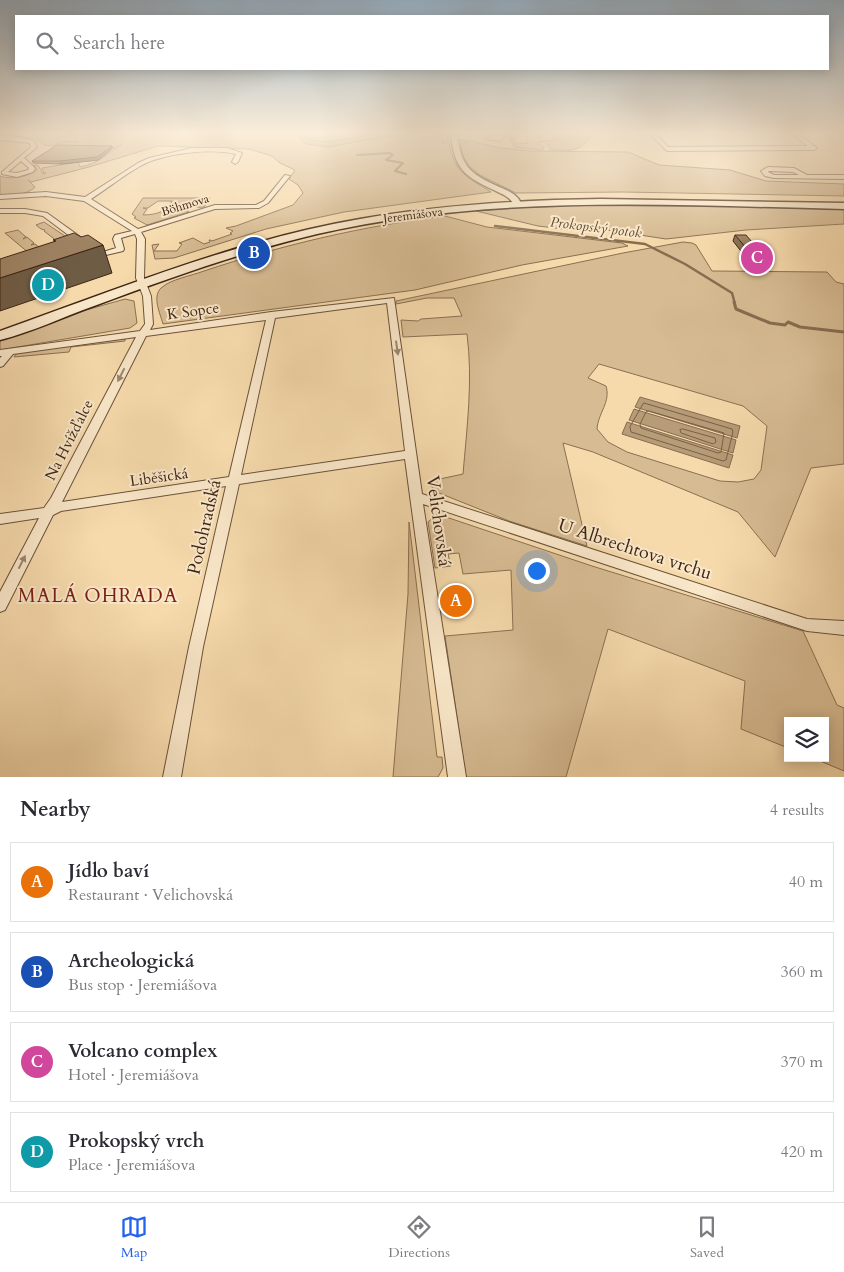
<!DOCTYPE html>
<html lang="en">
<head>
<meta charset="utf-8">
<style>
  body { margin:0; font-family:Cardo,serif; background:#f2f2f3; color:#2b2b33 }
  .controls { position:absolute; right:15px; bottom:15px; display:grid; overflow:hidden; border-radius:0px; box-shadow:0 2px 12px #0003 }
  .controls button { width:45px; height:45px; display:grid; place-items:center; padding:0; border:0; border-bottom:1px solid #e1e1e2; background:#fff; color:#2b2b33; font:25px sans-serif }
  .you { position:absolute; left:536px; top:570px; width:18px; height:18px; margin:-12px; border:4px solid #fff; border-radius:50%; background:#1a73e8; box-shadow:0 0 0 8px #1a73e833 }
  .badge { display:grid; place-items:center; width:32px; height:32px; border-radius:50%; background:#2563eb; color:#fff; font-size:16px; font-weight:700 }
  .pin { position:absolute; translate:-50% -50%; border:2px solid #fff; box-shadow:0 1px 5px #0006 }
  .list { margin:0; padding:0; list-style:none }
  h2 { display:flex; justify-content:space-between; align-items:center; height:65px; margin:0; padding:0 20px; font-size:21px }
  h2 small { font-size:16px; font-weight:400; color:#7c7c81 }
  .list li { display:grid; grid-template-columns:32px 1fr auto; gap:15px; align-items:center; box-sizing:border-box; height:80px; margin:0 10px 10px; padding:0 10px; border:1px solid #e1e1e2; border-radius:0px }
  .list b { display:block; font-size:19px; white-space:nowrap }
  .list p { margin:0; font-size:16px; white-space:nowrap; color:#7c7c81 }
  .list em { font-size:16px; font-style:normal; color:#7c7c81 }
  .icon { flex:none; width:28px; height:28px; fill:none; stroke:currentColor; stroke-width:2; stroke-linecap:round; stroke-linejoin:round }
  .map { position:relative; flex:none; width:844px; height:777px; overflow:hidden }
  .search { position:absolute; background:#fff; box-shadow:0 2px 12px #0003; left:15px; right:15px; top:15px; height:55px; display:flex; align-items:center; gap:12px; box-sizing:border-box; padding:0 18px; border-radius:0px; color:#7c7c81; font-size:19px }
  .sheet { height:425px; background:#fff }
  nav { display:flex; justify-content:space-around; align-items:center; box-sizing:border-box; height:70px; border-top:1px solid #e1e1e2; background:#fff; font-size:14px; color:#7c7c81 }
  nav a { display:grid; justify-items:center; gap:2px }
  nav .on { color:#2563eb }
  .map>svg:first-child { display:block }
</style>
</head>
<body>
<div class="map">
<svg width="844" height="777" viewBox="0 0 844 777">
  <rect width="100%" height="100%" fill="#f6daac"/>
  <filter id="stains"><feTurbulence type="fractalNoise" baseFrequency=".004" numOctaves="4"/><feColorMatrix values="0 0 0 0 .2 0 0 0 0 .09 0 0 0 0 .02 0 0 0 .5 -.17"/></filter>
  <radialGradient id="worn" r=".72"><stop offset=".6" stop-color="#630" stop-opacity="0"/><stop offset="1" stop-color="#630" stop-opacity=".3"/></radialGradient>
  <g fill="#d7bb92" stroke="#8a7052" fill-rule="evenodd">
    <path d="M0,134h295l4,1 4,7 25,5 72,-13h48v7h-6v2h7c6,31 17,33 42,49l-147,20 -78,17 -92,29 -19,1 -3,-14 7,-1 -5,7h23l5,-7 -3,-1 14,-5 11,6 6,-2 -1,-2h1l2,1 20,-7 -2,-1 3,-2 -7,-3 10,-2 57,-21 10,-12 -5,-8 -9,-6 6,-9 -15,-7 -8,-7 -23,-7 -91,-3 -69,21 -58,15 -3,-2 7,7c-9,9 -23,7 -35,9v-20c11,4 27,1 37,-6l-3,-5h4l5,9 3,-1h-2l-2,-5 36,-6 2,5c18,-3 29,-14 43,-24l-8,5 -59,-2 7,-4h16l-17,-1 -9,5 -9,-1 -8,-6 7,-3 -10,2 -33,-3z"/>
    <path d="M509,134l4,1 1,2 -3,2h3l2,5 12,-1 -2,-6 2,-1 -1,-2h16l1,3h-5l2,4 14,-1 -4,-6h41c-12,19 -20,16 -41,16l-5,-8 -9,1 7,4 -1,3 -29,-3z"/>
    <path d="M460,139l41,9 29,3 98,1 31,13 71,5 36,11 78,3v12l-221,-4 -107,1 -36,-18 -11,-9 -7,-12 -1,-11h6v-2h-7z"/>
    <path d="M143,198h67l-6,9 -22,1 7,4 -42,13 -13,-7 2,-1 -4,-3zM158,201h14l-3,5 5,1c-12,2 -13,8 -31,8l4,-6 -4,-1h5z"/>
    <path d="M547,205l297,3v16l-98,6 -80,9 -78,-12 -7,4 -43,-5 -62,-15z"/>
    <path d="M445,216l42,11 135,16 6,3 -106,19 -107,25 -252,34c-3,-11 -11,-27 -2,-36 10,-9 30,-12 43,-17 78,-26 159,-45 241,-55z"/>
    <path d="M44,222l27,18 -23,29 -43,-36 13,-3 8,7 -3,2 4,-2 7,6 -3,2 4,-1 5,4 18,-6 -14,-11 1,-1 -4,-1 -5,-4z"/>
    <path d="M683,242l9,1 4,2 16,26 115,1 9,10 8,2v180l-33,4 -36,89 -37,-45 -145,-60 -30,-9 24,103 -78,-25 -70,-28 -13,-11 37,-8c4,-47 10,-94 4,-140l-64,3 -2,-17 17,1 3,-2 41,-3 -8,-18h-27l-31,6v-3l227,-48zM599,364l144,42 24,20 -6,44 -7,9 -16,3 -18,-1 -93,-29 -19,-10 -11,-13c1,-16 14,-27 9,-43l-18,-8z"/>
    <path d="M125,299l9,2 3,22 -7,5 -130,22v-9l79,-29z"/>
    <path d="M123,338l2,1v2l-54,6 -2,5 -55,5 4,-5z"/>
    <path d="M437,514l155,52 211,65 34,74 7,3v63l-31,-13h12v-37h-37v27l-47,-19 4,-48 -137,-52 -42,148h-100l-21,-141 68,-6 -2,-60 -48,4 -4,-21 -11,1 3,12 -16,2 -7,-46z"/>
    <path d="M409,522l28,235h5l1,11 -5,9h-45l15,-183z"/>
  </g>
  <g fill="#b79c78" stroke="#876c50">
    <path d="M295,134h105l-72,13 -22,-3 -7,-9z"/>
    <path d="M640,397l100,29 -3,12 -102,-31z"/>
    <path d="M634,409l102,31 -3,13 -104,-33z"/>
    <path d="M627,422l106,33 -4,13 -107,-34z"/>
  </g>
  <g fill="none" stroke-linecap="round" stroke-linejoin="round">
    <g stroke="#7a6046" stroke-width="1">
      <path d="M304,134l5,6 19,2 48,-8"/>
      <path d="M644,403l88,26 1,3 -7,28 -3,1 -92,-29 -1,-5z"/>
      <path d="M649,411l75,22 -3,19 -3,1 -77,-25 -1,-4 6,-12z"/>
      <path d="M683,429l32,9 1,4 -3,2 -32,-11 -1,-3z"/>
    </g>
    <path stroke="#876c50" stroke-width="2" d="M357,155l33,-2 3,2 -7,5 17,3 -8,8 11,3"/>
    <path stroke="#876c50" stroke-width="2.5" d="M495,226l150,18 40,20 47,29 3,11"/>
    <path stroke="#876c50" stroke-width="3" d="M734,302l2,7 34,14 15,2 3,-3 12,5 44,5"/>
    <g stroke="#6c5239" stroke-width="2">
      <g id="minor">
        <path d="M497,134h4l3,3 -4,4 -15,-2z"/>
        <path d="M650,134h6l12,13 140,-1 -16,-12h6l19,14 -3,2 -147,1z"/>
        <path d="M0,136l18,1 16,4 3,6 -13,11 11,10 -2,4 -16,5 -15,-3v-2l29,-25 -1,-4 -30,-3zM21,161l8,7 -1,2 -11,3 -9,-1z"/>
        <path d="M192,148h35l15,5 -4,9 -3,2 -3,-2 4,-8c-25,-6 -71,-1 -94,11 -18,10 -34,23 -51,34l47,30 77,-24h41l8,-4 21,-26 5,1 -22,27 -9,5 -44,1 -74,23 4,7 -1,39 7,18 2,28 -3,6 121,-18 123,-14 28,196 385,125 37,2v14l-37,-4 -384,-127 43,273h-18l-43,-318 -166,25 -36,163 -22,130h-18l26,-130 37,-161 -165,25 -8,4 -48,95 -5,2v-20l39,-74 -39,6v-10l44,-6 7,-10 85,-161 -123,17 -10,12 -3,1v-9l2,-2h-2v-6l140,-19 5,-7 -2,-28 -7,-18 1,-39 -2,-5 -14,4 3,11 -1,2 -21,5 -13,-6 4,-2 10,4 13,-4 -3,-9 2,-4 17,-4 -48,-30 -38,-5 -46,3v-4l46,-3 39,5 53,-34 11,-5zM387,303l18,148 -164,24 34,-157zM266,320l-37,157 -167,25 84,-166z"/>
        <path d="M768,167l26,1 13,7h37v4l-70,-1 -9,-2 -4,-5zM769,171l24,1 6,3h-25l-6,-3z"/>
        <path d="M0,209h25l22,4 39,28 -7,2 -36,-27 -18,-3h-25z"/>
      </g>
    </g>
    <g stroke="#6c5239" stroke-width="3">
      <path id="tertiary" d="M451,134h6c4,35 15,41 47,55 8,4 13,6 17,14l-1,2h-6c-4,-8 -10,-10 -18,-14 -31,-14 -42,-22 -45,-57z"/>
    </g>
    <g stroke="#3e2413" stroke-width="3">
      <path id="secondary" d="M601,199l243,4v6c-176,-4 -354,-15 -527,25 -76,18 -150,45 -223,72 -31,11 -62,26 -94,34v-9c118,-42 237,-91 360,-112 80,-14 160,-19 241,-20z"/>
    </g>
    <use href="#minor" fill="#f9e7c9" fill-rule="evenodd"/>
    <use href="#tertiary" fill="#f9e7c9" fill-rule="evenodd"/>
    <use href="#secondary" fill="#f9e7c9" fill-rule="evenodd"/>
  </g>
  <g fill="#887155" stroke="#3e2413">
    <path d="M112,146v3l-14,11 -37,4 -28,-1 -1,-2z"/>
    <path d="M735,235l34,27 -2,7h-12l-22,-28z"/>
  </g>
  <g fill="#6f5c45" stroke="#3e2413">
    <path d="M112,146v3l-14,11 -37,4 -1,-3z"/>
    <path d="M103,245l9,28 -112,38v-33z"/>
  </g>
  <g fill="#9e8363" stroke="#3e2413">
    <path d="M57,145l55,1 -15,11 -37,4h-28z"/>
    <path d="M74,233l7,4 7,-2 15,10 -103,33v-19l56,-18 -3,-1z"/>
    <path d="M735,235h11l23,27h-11z"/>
  </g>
  <defs><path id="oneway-solid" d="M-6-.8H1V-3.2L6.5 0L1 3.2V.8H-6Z" transform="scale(1.25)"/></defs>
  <g fill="#9c866e">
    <use href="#oneway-solid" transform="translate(397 348) rotate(82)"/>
    <use href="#oneway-solid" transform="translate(121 375) rotate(117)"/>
    <use href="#oneway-solid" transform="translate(22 562) rotate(-63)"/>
  </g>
  <linearGradient id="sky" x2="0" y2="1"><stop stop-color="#94aabb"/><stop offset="0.55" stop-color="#fbeeda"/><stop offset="1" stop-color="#fbeeda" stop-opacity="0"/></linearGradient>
  <rect width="844" height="242" fill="url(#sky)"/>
  <g text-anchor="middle" stroke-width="4" stroke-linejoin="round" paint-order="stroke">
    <g font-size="12" fill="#3e2413" stroke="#f9e7c9">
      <text transform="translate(185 205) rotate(-17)" y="4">Böhmova</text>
      <text transform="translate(413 215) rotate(-7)" y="4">Jeremiášova</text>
    </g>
    <g font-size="14" font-style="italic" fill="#624831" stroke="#f9e7c9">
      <text transform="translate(596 227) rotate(7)" y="5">Prokopský potok</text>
    </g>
    <g font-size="15" fill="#3e2413" stroke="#f9e7c9">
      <text transform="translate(193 311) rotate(-8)" y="5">K Sopce</text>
      <text transform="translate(69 440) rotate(-63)" y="5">Na Hvížďalce</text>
      <text transform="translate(159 477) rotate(-8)" y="5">Liběšická</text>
    </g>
    <g font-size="18" fill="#3e2413" stroke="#f9e7c9">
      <text transform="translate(439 521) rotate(82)" y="6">Velichovská</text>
      <text transform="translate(204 527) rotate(-77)" y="6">Podohradská</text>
      <text transform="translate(635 549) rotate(18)" y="6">U Albrechtova vrchu</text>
    </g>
    <g font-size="19" letter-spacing="1" fill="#7a1f14" stroke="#f9e7c9">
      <text x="98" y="602">MALÁ OHRADA</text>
    </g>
  </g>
  <rect width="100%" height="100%" filter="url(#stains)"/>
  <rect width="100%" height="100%" fill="url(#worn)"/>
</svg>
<div class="controls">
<button><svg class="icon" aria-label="layers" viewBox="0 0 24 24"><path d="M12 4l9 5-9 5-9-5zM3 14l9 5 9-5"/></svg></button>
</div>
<div class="you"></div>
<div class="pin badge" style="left:456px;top:601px;background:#e8710a">A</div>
<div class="pin badge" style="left:254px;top:253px;background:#1a4fb4">B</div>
<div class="pin badge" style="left:757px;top:258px;background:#d1479c">C</div>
<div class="pin badge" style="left:48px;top:285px;background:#0f9aa8">D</div>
<div class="search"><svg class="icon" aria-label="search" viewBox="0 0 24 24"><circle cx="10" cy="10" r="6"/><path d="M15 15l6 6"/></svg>Search here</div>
</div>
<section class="sheet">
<h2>Nearby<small>4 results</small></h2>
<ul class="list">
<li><span class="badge" style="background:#e8710a">A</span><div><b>Jídlo baví</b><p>Restaurant · Velichovská</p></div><em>40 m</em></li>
<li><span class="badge" style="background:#1a4fb4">B</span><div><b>Archeologická</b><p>Bus stop · Jeremiášova</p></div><em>360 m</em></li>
<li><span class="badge" style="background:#d1479c">C</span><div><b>Volcano complex</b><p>Hotel · Jeremiášova</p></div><em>370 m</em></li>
<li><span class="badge" style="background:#0f9aa8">D</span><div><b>Prokopský vrch</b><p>Place · Jeremiášova</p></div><em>420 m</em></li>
</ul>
</section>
<nav>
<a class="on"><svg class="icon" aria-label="map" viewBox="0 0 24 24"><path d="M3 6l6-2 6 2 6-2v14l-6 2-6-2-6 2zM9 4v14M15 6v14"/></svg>Map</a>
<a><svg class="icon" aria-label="directions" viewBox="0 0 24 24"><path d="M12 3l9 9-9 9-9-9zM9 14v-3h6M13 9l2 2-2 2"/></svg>Directions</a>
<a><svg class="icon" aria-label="saved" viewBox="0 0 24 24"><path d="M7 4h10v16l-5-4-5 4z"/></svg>Saved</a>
</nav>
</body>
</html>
